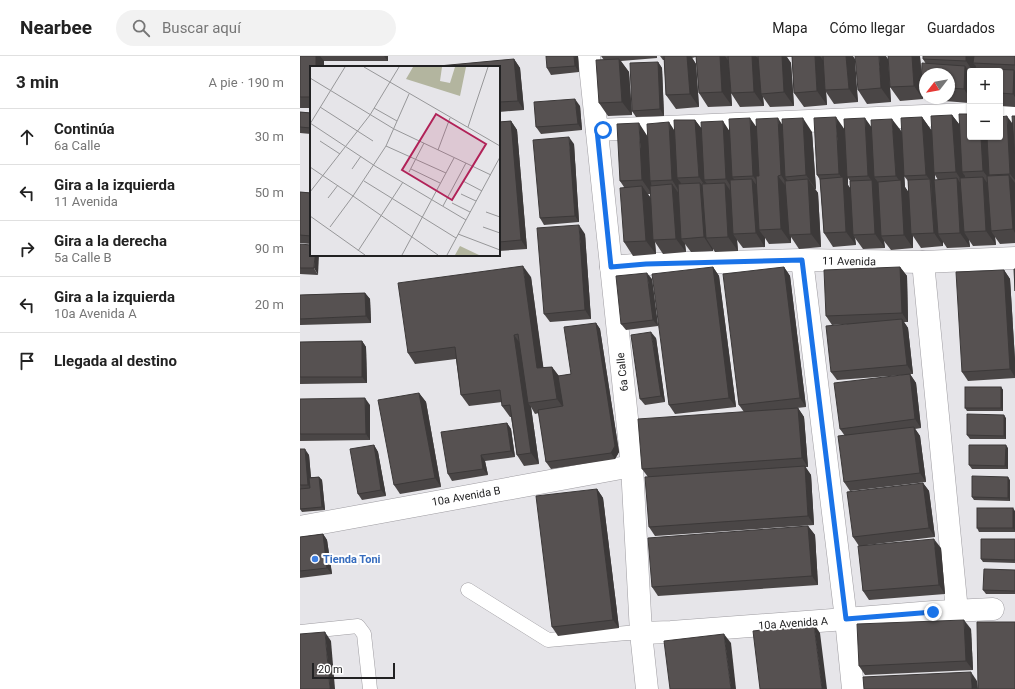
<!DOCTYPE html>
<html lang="es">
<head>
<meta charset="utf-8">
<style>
  body { margin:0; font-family:Roboto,sans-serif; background:#f2f2f2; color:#222 }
  .controls { position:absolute; right:12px; top:12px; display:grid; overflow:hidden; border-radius:4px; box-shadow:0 1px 3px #0004 }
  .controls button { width:36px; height:36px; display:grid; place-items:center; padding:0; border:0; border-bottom:1px solid #e0e0e0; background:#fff; color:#222; font:20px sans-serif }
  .compass { position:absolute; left:619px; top:12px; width:36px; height:36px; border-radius:50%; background:#fff; box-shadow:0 1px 3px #0004; rotate:239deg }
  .scale { position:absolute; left:12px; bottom:10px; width:83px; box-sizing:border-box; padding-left:4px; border:2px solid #212122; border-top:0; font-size:11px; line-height:14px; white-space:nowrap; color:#212122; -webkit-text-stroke:3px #fff; paint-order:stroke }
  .stop { position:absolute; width:12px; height:12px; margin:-9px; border:3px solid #1a73e8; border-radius:50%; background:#fff }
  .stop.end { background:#1a73e8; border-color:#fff; box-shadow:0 1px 4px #0008 }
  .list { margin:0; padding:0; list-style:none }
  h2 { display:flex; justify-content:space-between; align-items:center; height:52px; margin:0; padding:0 16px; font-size:17px }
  h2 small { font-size:13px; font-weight:400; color:#767676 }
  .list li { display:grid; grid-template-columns:26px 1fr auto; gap:12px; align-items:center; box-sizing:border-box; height:56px; padding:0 16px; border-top:1px solid #e0e0e0 }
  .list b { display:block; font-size:15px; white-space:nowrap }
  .list p { margin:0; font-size:13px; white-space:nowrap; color:#767676 }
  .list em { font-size:13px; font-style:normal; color:#767676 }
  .icon { flex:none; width:22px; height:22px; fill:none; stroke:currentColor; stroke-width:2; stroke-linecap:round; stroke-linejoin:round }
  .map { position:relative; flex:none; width:715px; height:633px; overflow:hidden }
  header { display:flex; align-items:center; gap:24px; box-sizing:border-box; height:56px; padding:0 20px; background:#fff; border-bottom:1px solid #e0e0e0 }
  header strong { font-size:19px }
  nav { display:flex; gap:22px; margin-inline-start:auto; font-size:14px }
  .search { width:280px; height:36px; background:#f2f2f2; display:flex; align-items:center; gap:10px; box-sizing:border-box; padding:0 14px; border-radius:22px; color:#767676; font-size:15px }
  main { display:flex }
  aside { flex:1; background:#fff }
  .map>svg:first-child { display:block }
</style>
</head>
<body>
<header>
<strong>Nearbee</strong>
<div class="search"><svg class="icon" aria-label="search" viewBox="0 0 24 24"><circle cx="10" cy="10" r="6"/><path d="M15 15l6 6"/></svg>Buscar aquí</div>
<nav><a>Mapa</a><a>Cómo llegar</a><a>Guardados</a></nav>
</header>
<main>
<aside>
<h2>3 min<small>A pie · 190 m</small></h2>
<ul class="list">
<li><svg class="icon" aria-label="ahead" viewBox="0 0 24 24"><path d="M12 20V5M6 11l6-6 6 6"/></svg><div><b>Continúa</b><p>6a Calle</p></div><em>30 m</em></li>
<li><svg class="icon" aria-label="left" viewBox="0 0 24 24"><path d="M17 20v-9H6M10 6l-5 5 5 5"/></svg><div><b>Gira a la izquierda</b><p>11 Avenida</p></div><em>50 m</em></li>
<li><svg class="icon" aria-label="right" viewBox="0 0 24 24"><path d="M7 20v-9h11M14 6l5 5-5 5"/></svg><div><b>Gira a la derecha</b><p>5a Calle B</p></div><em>90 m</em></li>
<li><svg class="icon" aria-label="left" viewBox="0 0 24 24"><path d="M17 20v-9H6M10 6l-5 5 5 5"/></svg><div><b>Gira a la izquierda</b><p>10a Avenida A</p></div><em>20 m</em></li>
<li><svg class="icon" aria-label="arrive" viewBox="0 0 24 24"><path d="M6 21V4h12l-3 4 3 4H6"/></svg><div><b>Llegada al destino</b></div></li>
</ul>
</aside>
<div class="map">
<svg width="715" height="633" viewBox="0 0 715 633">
  <rect width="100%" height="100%" fill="#e6e5e9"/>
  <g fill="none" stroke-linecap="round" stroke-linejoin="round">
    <g stroke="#9e9ca1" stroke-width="15">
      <g id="service">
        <path d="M168,534l80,50 79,-7h14"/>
        <path d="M0,576l58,-6 6,8 6,55"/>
      </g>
    </g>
    <g stroke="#9e9ca1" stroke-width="23">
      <g id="minor">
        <path d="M289,0l43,410 9,167 6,56"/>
        <path d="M700,57l15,-1"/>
        <path d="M297,74l373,-16"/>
        <path d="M502,204l44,359 7,70"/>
        <path d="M623,206l34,349"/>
        <path d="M311,211l35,-3 156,-4 121,2 92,-4"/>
        <path d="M0,471l332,-61"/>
        <path d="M341,577l30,-1 175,-13 87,-7 60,-3"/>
      </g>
    </g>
    <use href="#service" stroke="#fff" stroke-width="14"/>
    <use href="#minor" stroke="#fff" stroke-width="22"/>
  </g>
  <g fill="#4a4646" fill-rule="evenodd">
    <path d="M0,0h88v5h-64l-13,6v41h-11z"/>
    <path d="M278,0l1,16 -28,3 -4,-7z"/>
    <path d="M301,0h56v2l-36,3 8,11 3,43 -24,1 -9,-13 5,-43z"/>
    <path d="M360,0h193l5,46 -24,2 -8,-12 1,13 -23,2 -10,-14 -2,-36h-5l4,6 3,43 -24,1 -7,-10 1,9 -24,1 -9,-14 1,13 -24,1 -9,-14 -3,-36 -4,1 4,6 3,43 -23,2 -10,-14 -2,-35h-1z"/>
    <path d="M588,0h32l2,19 4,-11 -3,-5 92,-3v51l-15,-1v-35h-30v32l-39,-3 -2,-2h20v-24h-24v18l-3,-3 1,10 -23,2 -10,-14z"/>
    <path d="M214,3l6,9 4,42 -25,2v-45z"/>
    <path d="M588,3l3,43 -24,2 -9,-14z"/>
    <path d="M358,6l4,6 2,48 -28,1 -4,-6z"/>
    <path d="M280,50l2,24 -41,4 -5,-7z"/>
    <path d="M0,56l11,1v21l-11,-1z"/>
    <path d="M652,59l7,9 11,13 43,-13 2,-8v127l-15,1 -5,-7 1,8 -23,1 -4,-6 1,7 -23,1 -4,-6v4l-22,2 -8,-12v12l-22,2 -7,-9 1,7 -22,1 -8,-11 1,7 -23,2 -9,-14 -4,-53 -3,-5 27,-46 27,-2 31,5 20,-15 9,13zM635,119l3,5h-3zM604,120l4,5v11l-3,-5zM548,122l2,3v7l-2,-3z"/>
    <path d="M395,64l6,8 28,2 27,-4 26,-2 30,8 4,57h-1l3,4 3,54 -22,2 -8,-12v6l-22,1 -4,-6v9l-22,1 -6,-8 1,11 -23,1 -2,-3v2l-22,1 -6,-8 1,8 -23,2 -8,-12 1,12 -23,2 -9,-14v-55l-4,-6 28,-45 26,-5zM348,138h3v4z"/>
    <path d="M211,65l6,9 10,119 -28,2v-129z"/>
    <path d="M274,88l5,78 -35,3 -4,-7z"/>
    <path d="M0,136l11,1v51l-11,-1z"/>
    <path d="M285,178l6,85 -41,3 -6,-8z"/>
    <path d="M0,188l18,31 -18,-1z"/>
    <path d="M413,211l6,9 17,131 -61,7 -6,-9z"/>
    <path d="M484,211l6,9 16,131 -18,2 10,-1 6,9 4,50h-3l6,8 3,50 -159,11 -6,-9 -1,-50 -6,-8 102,-57 -5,-7z"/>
    <path d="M600,211l7,9 1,46h-4l4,6 5,46h-3l6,9 5,45 -6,1 5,7 6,46 -76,9 -6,-9 1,-46 -5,-7 64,-54 -67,5 -6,-8 16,-48 -15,1 -6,-9z"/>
    <path d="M704,214l6,9 5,81v18l-47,3 -6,-9z"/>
    <path d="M231,221l12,91 9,-1 7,9 12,-2 25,-51 4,6 19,123 -4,7 -64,10 -5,-7 -7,-49 -4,1 -4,-7 8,57 -15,2 -7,-11 -6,-38h-1l-8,-11v-4l-33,4 -8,-11 -5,-36 -41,5 -7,-11z"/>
    <path d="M352,223l6,47 -32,4 -5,-6z"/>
    <path d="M65,237l5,6 1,24 -71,2v-30z"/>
    <path d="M356,282l9,64 -20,3 -5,-6z"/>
    <path d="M62,285l4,6 1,36 -67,1v-42z"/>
    <path d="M701,331l2,3v21h-36l-2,-3z"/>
    <path d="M119,337l7,9 15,85 -41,7 -6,-9z"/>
    <path d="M0,343l70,6v35l-70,1z"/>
    <path d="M706,362v21h-36l-3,-4z"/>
    <path d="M207,367l4,6 4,28 -30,4 3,14 -36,6 -4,-7z"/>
    <path d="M74,389l4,7 8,44 -24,4 -4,-6z"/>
    <path d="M708,392v21h-36l-3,-4z"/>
    <path d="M0,393l9,6 2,22h8l3,3 3,30 -23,2 -2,-3z"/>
    <path d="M710,424v21l-36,-1 -2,-3z"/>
    <path d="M623,427l6,8 6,46 -68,8 74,3 4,46 -76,6 -6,-9 -4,-45 -6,-9z"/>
    <path d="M297,433l6,9 16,130 -61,8 -6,-9z"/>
    <path d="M715,455v21h-36l-2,-4z"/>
    <path d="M508,470l7,9 3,50 -160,11 -6,-9z"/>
    <path d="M23,478l4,6 5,34 -32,4v-41z"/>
    <path d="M715,483v24l-32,-1 -2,-3z"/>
    <path d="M715,514v24h-29l-3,-4z"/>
    <path d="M671,573l2,41 -108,5 -6,-9z"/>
  </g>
  <g fill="#3c3939">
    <path d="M16,0h4l4,5v6h-8z"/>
    <path d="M84,0h4v5z"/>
    <path d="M274,0h4l1,16 -4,-6z"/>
    <path d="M387,0h4l5,8 3,43 -9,-13z"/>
    <path d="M420,0h5l4,6 3,44 -10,-14z"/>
    <path d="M452,0h4l5,7v31l2,3 1,9 -10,-14z"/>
    <path d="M482,0h4l5,7 3,43 -10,-14z"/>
    <path d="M515,0h5l4,6 1,28 1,2 1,13 -10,-14z"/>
    <path d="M546,0h7l2,3 3,43 -9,-13z"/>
    <path d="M579,0h7l2,3 3,43 -10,-14z"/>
    <path d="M612,0h8v1l2,30h-1l1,2 1,10 -9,-13z"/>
    <path d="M666,0h10l-3,7 3,3 -1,5h-2l-7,-10z"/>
    <path d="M214,3l6,9 4,42 -6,-9z"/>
    <path d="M319,3l10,13 3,43 -10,-13z"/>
    <path d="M358,6l4,6 2,48 -4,-7z"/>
    <path d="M665,10l5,7v25l-6,-9z"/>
    <path d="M714,14l1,2v25l-2,-3z"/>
    <path d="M275,43l5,7 2,24 -4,-6z"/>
    <path d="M652,59l10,13v44l3,4v10l-9,-14z"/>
    <path d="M707,60l8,11v53l-5,-6z"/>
    <path d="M536,61l9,13 2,47 1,1v7l4,6 1,44 2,3 1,7 -10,-13 -3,-52 -4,-6z"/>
    <path d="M622,61l10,14 2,42 1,2 3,59 5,8v4l-9,-13 -3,-52 -5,-6z"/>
    <path d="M450,62l10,14 3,57 -10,-13z"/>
    <path d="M478,62l9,14 -2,45 5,7v5l-9,-14z"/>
    <path d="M503,62l9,14 4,57 -10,-14z"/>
    <path d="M565,62l10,14 -1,45 4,5v6l3,5v43l3,5 1,7 -10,-14 -3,-53 -4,-5z"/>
    <path d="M592,63l10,13 3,55 5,7 1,40 2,2v12l-9,-13 -3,-52 -5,-7z"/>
    <path d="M395,64l10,13 -1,47 4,5v5l-9,-13z"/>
    <path d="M211,65l6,9 10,119 -6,-9z"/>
    <path d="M423,65l9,14v42l3,3v12l-9,-13z"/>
    <path d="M369,66l9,14 -1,42 4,5v11l-9,-14z"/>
    <path d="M339,67l9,14 2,44 1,1 1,12 -10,-14z"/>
    <path d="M269,81l5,7 5,78 -4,-6z"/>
    <path d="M681,81h9l-1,38 4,5v4l-10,-13z"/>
    <path d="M709,119l6,8v50l-2,-4z"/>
    <path d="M478,120l10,13 1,46 2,2v6l-10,-14z"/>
    <path d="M683,121l9,13 -1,41 4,6 1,8 -10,-14z"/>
    <path d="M657,122l9,14 -2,40 5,8 1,7 -10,-14z"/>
    <path d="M452,123l10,14 -3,37 6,8v9l-9,-14z"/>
    <path d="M508,123l10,14 3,54 -10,-13z"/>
    <path d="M400,127l10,13 -4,42 7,11v2l-9,-14z"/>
    <path d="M425,127l9,13 -1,38 4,6 1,11 -10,-14z"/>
    <path d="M372,128l10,14 -1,41 4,5 1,8 -10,-13z"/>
    <path d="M342,130l10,14 1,40 2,2 1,12 -10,-13z"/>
    <path d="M279,169l6,9 6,85 -6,-9z"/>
    <path d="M15,199h4l-1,20 -4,-7z"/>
    <path d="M223,210l8,11 14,102 -8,-11z"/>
    <path d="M413,211l6,9 17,131 -7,-9z"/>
    <path d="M484,211l6,9 16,131 -6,-9z"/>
    <path d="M600,211l7,9 1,46 -6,-9z"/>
    <path d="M704,214l6,9 5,81v17l-5,-8z"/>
    <path d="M347,217l5,6 6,47 -5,-6z"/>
    <path d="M65,237l5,6 1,24 -5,-7z"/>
    <path d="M602,263l6,9 5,46 -6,-9z"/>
    <path d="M296,267l4,6 19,123 -4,7 -4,-6z"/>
    <path d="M351,276l5,6 9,64 -4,-6z"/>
    <path d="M214,279l8,11 6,57 3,4 8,57 -8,-11z"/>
    <path d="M62,285l4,6 1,36 -5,-6z"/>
    <path d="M252,311l8,11 5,32 -8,-11z"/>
    <path d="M610,318l6,9 5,45 -6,-9z"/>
    <path d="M701,331l2,3v21l-2,-3z"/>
    <path d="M119,337l7,9 15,85 -6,-9z"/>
    <path d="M65,342l5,7v35l-4,-6z"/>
    <path d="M498,352l6,9 4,50 -6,-9z"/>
    <path d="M704,359l2,3v21l-2,-3z"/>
    <path d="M207,367l4,6 4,28 -4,-6z"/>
    <path d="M614,371l6,9 6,46 -6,-9z"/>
    <path d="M74,389l4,7 8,44 -5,-6z"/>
    <path d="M706,389l2,3v21l-3,-3z"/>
    <path d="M5,393l4,6 3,36 -4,-6z"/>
    <path d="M181,399l4,6 3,14 -5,-6z"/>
    <path d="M505,410l6,9 3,50 -6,-9z"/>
    <path d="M19,421l3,3 3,30 -3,-3z"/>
    <path d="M708,421l2,3v21l-2,-3z"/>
    <path d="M623,427l6,8 6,46 -6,-9z"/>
    <path d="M297,433l6,9 16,130 -6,-8z"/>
    <path d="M713,452l2,3v20l-2,-3z"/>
    <path d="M508,470l7,9 3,50 -6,-9z"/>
    <path d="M23,478l4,6 5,34 -5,-6z"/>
    <path d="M634,483l7,9 4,46 -6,-9z"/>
    <path d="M664,564l7,9 2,41 -7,-9z"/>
    <path d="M514,568l6,9 7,56h-5z"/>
    <path d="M25,576l6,9 4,48h-5z"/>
    <path d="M424,578l7,9 5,46h-5z"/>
    <path d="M671,616l6,9 1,8h-6z"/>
  </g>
  <g fill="#565151" stroke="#3c3939">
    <path d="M0,0h16v11h-5v30h-11z"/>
    <path d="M246,0h28l1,10 -28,2z"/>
    <path d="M364,0h23l3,38 -24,1z"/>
    <path d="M396,0h24l2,36 -23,1z"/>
    <path d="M428,0h24l2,36 -23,1z"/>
    <path d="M458,0h24l2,36 -23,2z"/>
    <path d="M492,0h23l2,35 -23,2z"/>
    <path d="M523,0h23l3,33 -24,1z"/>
    <path d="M555,0h24l2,32 -23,2z"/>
    <path d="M588,0h24l2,30 -24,1z"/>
    <path d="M623,0h43v5l-43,-2z"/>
    <path d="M674,0h41v9l-42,-2z"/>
    <path d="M214,3l4,42 -19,1v-35h-71z"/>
    <path d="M319,3l3,43 -23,1 -3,-43z"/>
    <path d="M358,6l2,47 -28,2 -2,-48z"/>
    <path d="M622,7l43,3 -1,23 -15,-1v-14h-24v13h-4z"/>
    <path d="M671,12l43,2 -1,24 -13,-1v-22h-29z"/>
    <path d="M275,43l3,25 -42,3 -2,-25z"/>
    <path d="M0,56l11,1v15l-11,-1z"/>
    <path d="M659,58h11v23h11l2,34 -21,1z"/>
    <path d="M652,59l4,57 -22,1 -3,-57z"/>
    <path d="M707,60l3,58 -21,1 -2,-38h13v-20z"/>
    <path d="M712,60h3v44z"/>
    <path d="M536,61l3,57 -22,1 -3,-57z"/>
    <path d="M622,61l4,58 -22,1 -3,-58z"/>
    <path d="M450,62l3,58 -21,1 -3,-58z"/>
    <path d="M478,62l3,57 -3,1 3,53 -22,1 -3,-54h3l-3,-57z"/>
    <path d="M503,62l3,57 -21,2 -3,-58z"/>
    <path d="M565,62l3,58 -21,1 -3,-58z"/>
    <path d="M592,63l4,57 -22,1 -3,-57z"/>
    <path d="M374,64h21l4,57 -22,1z"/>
    <path d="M211,65l10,119 -22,2v-120z"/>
    <path d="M423,65l3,58 -22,1 -3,-58z"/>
    <path d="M369,66l3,58 -22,1 -3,-57z"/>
    <path d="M339,67l3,57 -22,1 -3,-57z"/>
    <path d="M269,81l6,79 -35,2 -7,-78z"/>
    <path d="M709,119l4,54 -22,2 -4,-55z"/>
    <path d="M543,121l3,55 -22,1 -4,-54z"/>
    <path d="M683,121l3,54 -22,1 -4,-54z"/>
    <path d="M657,122l3,55 -22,1 -4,-54z"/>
    <path d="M452,123l4,54 -23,1 -3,-54z"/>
    <path d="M508,123l3,55 -22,1 -4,-54z"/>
    <path d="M630,123l4,54 -23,1 -3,-54z"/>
    <path d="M572,124l3,54 -22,1 -3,-54z"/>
    <path d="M601,124l3,55 -23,1 -3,-54z"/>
    <path d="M400,127l4,54 -23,2 -3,-55z"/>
    <path d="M425,127l3,54 -22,1 -4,-54z"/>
    <path d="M372,128l4,55 -23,1 -3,-54z"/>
    <path d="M342,130l4,55 -22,1 -4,-54z"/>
    <path d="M0,136l11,1v43l-11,-1z"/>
    <path d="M279,169l6,85 -41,4 -7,-86z"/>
    <path d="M0,188l11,1v10h4l-1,13h-14z"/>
    <path d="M223,210l14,102 15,-1 5,32 -29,4 -10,-69 -4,1 17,118 -14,2 -7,-50 -8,1 -2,-16 -39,5 -6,-48 -47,6 -10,-70z"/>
    <path d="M413,211l16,131 -60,7 -17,-131z"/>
    <path d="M484,211l16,131 -61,7 -16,-131z"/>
    <path d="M600,211l2,46 -76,3 -2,-46z"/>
    <path d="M714,213h1v22z"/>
    <path d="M704,214l6,99 -48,3 -6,-100z"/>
    <path d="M347,217l6,47 -32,4 -5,-48z"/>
    <path d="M65,237l1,23 -66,3v-24z"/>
    <path d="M602,263l5,46 -76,7 -5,-46z"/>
    <path d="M296,267l19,123 -4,7 -65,9 -8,-52 25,-4 -5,-30 13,-2 -7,-47z"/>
    <path d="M351,276l10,64 -21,3 -9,-64z"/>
    <path d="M62,285v36h-62v-35z"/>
    <path d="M610,318l5,45 -75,10 -6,-46z"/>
    <rect x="665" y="331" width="36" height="21"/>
    <path d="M119,337l16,85 -41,7 -16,-85z"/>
    <path d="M65,342l1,36h-66v-35z"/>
    <path d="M498,352l4,50 -160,11 -4,-50z"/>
    <path d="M667,358l37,1v21l-37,-1z"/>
    <path d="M207,367l4,28 -30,4 2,14 -35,5 -7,-42z"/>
    <path d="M614,371l6,46 -76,9 -6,-46z"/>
    <path d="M74,389l7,45 -23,4 -8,-45z"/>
    <path d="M669,389h37l-1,21 -36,-1z"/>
    <path d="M0,393h5l3,36h-8z"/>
    <path d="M505,410l3,50 -159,11 -4,-50z"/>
    <path d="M672,420l36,1v21l-36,-1z"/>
    <path d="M19,421l3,30 -22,2v-20l10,-1 -1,-10z"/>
    <path d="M623,427l6,45 -76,9 -6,-45z"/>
    <path d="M297,433l16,131 -61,7 -16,-131z"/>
    <rect x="677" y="452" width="36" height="20"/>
    <path d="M508,470l4,50 -160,11 -4,-49z"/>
    <path d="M23,478l4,34 -27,3v-34z"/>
    <path d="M634,483l5,46 -76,6 -5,-45z"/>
    <path d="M681,483h34v21l-34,-1z"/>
    <path d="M684,513l31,1v21l-32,-1z"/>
    <path d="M664,564l2,41 -107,5 -2,-42z"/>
    <path d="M677,566h38v67h-37z"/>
    <path d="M514,568l8,65h-62l-7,-58z"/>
    <path d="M25,576l5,57h-30v-55z"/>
    <path d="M424,578l7,55h-61l-6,-48z"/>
    <path d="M671,616l1,17h-108l-1,-12z"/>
  </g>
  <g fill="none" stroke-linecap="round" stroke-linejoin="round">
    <path stroke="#1a73e8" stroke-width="5" d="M303,74h-6l14,137 35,-3 156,-4 44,359 87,-7"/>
  </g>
  <circle fill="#3f7fe0" stroke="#fff" stroke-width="1.5" cx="15" cy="503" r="4"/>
  <g text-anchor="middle" stroke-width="4" stroke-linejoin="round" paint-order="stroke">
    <g font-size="11" fill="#212122" stroke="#fff">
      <text transform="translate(549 205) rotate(1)" y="4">11 Avenida</text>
      <text transform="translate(322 316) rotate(-96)" y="4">6a Calle</text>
      <text transform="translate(166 440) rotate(-10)" y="4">10a Avenida B</text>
      <text transform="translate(493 567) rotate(-4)" y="4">10a Avenida A</text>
    </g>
    <g font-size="11" font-weight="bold" fill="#366cbe" stroke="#fff" text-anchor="start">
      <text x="23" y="507">Tienda Toni</text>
    </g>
  </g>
  <g transform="translate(10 10)">
    <rect width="190" height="190" fill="#e6e5e9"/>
    <path d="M103,1h29l-2,14 10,2 5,-16h11l-6,29 -54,-17zM150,180l19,9h-24z" fill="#b3b59f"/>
    <path fill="none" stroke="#979799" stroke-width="1" d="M54,1l136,79M0,12l84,51 97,46M99,28l-23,52 -33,50 85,59M10,41l53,34M64,42l23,13M0,57l65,43 91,54M0,58l35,-57M158,61l20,-60M10,75l20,13M76,80l60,27M128,84l12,-32M0,101l43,29 -23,31M42,103l9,-13M101,103l29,14M99,106l15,-29M54,115l92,57M153,115l19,10M0,126l60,-77 29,-48M151,128l15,7M18,132l10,-13M142,137l18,9M133,140l23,-43M176,146l14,5M0,150l55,39M173,161l17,6M148,168l42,16M48,185l45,-69M92,189l52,-97M137,189l53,-98"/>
    <path fill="#b12258" fill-opacity="0.15" stroke="#b12258" stroke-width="2" d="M126,48l50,30 -34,56 -50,-30z"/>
    <rect width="190" height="190" fill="none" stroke="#212122" stroke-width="2"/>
  </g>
</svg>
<div class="controls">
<button>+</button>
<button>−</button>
</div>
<svg class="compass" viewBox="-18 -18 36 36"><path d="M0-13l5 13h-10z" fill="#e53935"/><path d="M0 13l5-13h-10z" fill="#767676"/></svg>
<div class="scale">20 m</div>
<div class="stop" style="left:303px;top:74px"></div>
<div class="stop end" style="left:633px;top:556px"></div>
</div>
</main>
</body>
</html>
